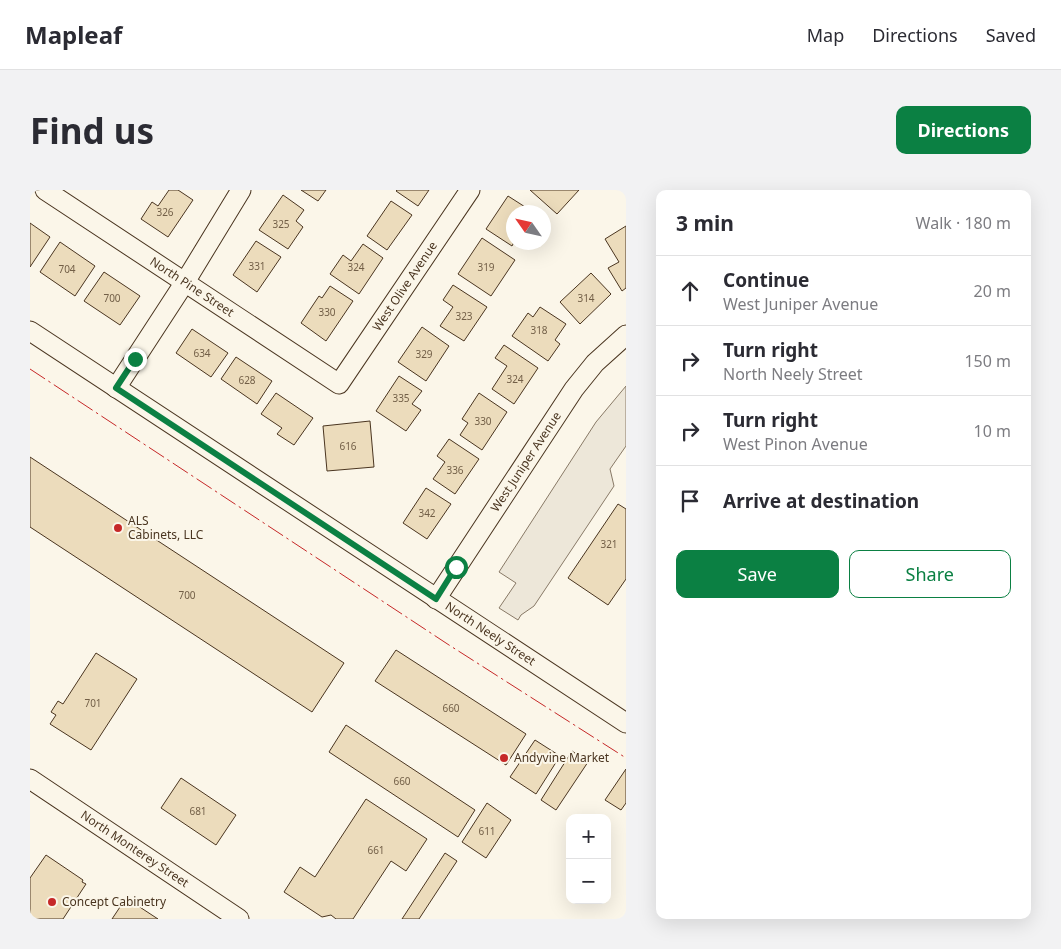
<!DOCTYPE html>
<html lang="en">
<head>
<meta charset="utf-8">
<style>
  body { margin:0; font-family:"Noto Sans",sans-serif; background:#f2f2f3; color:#2b2b33 }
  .controls { position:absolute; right:15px; bottom:15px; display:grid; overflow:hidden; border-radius:10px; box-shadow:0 5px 20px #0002 }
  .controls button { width:45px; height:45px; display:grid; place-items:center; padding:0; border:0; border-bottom:1px solid #e1e1e2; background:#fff; color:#2b2b33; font:25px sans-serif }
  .compass { position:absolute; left:476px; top:15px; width:45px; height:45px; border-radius:50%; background:#fff; box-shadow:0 5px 20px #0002; rotate:304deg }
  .stop { position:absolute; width:15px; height:15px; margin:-11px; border:4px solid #0b8043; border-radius:50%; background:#fff }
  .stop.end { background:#0b8043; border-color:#fff; box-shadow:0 1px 5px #0008 }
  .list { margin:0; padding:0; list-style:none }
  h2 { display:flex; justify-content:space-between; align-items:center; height:65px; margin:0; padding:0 20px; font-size:21px }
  h2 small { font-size:16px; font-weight:400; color:#7c7c81 }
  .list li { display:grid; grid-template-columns:32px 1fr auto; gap:15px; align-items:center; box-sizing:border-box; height:70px; padding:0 20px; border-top:1px solid #e1e1e2 }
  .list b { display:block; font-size:19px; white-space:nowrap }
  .list p { margin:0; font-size:16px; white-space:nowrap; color:#7c7c81 }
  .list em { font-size:16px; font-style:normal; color:#7c7c81 }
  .actions { display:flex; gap:10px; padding:15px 20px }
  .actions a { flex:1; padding:11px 0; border:1px solid #0b8043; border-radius:10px; text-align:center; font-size:18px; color:#0b8043 }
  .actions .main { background:#0b8043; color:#fff }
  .icon { flex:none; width:28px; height:28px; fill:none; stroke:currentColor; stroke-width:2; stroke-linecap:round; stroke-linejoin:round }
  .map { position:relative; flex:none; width:596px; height:729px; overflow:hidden; border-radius:10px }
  header { display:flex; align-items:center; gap:30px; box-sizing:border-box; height:70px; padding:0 25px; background:#fff; border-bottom:1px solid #e1e1e2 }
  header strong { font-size:24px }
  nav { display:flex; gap:28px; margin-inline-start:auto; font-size:18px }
  .intro { display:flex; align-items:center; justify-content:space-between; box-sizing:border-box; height:120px; padding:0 30px }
  h1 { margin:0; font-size:35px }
  .button { padding:12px 22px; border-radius:10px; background:#0b8043; color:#fff; font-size:18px; font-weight:700 }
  main { display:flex; gap:30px; padding:0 30px }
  aside { flex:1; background:#fff; border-radius:10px; box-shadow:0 5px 20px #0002 }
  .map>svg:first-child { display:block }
</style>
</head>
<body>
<header>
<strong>Mapleaf</strong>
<nav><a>Map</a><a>Directions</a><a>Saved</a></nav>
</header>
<div class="intro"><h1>Find us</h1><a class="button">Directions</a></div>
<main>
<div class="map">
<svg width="596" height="729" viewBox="0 0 596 729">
  <rect width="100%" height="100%" fill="#fbf6e9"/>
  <path fill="#ede7d9" stroke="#887966" d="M596,196v60l-16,23 4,17 -80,120 -13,9 -3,5 -19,-12 17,-25 -17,-11 97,-150z"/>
  <g fill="#ecdcbc" stroke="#4a3520">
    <path d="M139,0h9l15,10 -25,37 -27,-18 11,-17 6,4z"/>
    <path d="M271,0h25l-8,11z"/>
    <path d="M367,0h32l-11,16 -22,-15z"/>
    <path d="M500,0h49l-22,24z"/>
    <path d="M253,5l21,15 -8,11 7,6 -15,22 -29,-19z"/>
    <path d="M478,6l25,16h-20l1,30 -2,4 -26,-17z"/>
    <path d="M361,11l21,14 -25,35 -20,-14z"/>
    <path d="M0,33l20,14 -20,30z"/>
    <path d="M596,36v62l-4,3 -14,-23 11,-6 -14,-23z"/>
    <path d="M452,48l33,22 -24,36 -33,-22z"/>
    <path d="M226,51l25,16 -24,35 -24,-17z"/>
    <path d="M30,52l35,24 -20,30 -35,-24z"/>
    <path d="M333,54l20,14 -24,36 -29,-20 13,-19 8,6z"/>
    <path d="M74,82l36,24 -20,29 -36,-24z"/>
    <path d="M561,83l20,21 -31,30 -20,-22z"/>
    <path d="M423,95l34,22 -23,34 -24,-15 13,-19 -10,-7z"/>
    <path d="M300,96l23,15 -27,40 -25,-18 18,-27 3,2z"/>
    <path d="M510,117l26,17 -11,16 5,4 -12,17 -36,-25 16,-23 5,4z"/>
    <path d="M392,137l27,19 -23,35 -28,-19z"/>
    <path d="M162,139l36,24 -17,24 -35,-24z"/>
    <path d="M474,155l34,23 -24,36 -22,-15 15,-23 -12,-8z"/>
    <path d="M206,167l36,24 -15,23 -36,-25z"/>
    <path d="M369,186l23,15 -10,13 9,6 -15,21 -30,-20z"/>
    <path d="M246,203l37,25 -19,27 -17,-11 5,-6 -21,-14z"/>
    <path d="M449,203l28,19 -25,38 -22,-15 8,-12 -6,-4z"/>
    <path d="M340,231l4,46 -47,4 -4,-45z"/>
    <path d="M419,249l30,20 -24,35 -22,-15 12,-17 -8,-6z"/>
    <path d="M0,267l314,206 -32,49 -282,-185z"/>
    <path d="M396,298l25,16 -24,35 -24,-16z"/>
    <path d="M588,314l8,5v70l-18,26 -40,-27z"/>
    <path d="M366,460l130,84 -20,31 -131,-84z"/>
    <path d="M66,463l41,26 -46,71 -41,-26 6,-9 -5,-3 7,-11 5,3z"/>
    <path d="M316,535l129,85 -17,27 -129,-85z"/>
    <path d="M505,550l25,16 -24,38 -26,-17z"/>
    <path d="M542,561l16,11 -32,48 -15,-10z"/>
    <path d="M596,579v34l-5,7 -16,-10z"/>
    <path d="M151,588l55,37 -20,30 -55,-37z"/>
    <path d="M336,609l61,40 -21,32 -15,-10 -38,58h-17l-5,-4 -9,2 -38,-25 16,-25 15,10z"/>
    <path d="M457,613l24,17 -25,38 -24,-16z"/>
    <path d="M415,663l12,8 -38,58h-17z"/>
    <path d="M16,665l37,25 -1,2 4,2 -23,35h-33v-41z"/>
    <path d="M96,708l32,21h-46z"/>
  </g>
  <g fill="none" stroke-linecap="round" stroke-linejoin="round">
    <g stroke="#4a3520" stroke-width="21">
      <g id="minor">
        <path id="s1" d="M15,0l294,194 131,-194"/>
        <path id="s2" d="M0,141l596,392"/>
        <path d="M86,198l69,-106 56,-92"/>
        <path id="s3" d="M406,409l138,-210 21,-26 31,-28"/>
        <path id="s4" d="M0,589l209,140"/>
      </g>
    </g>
    <use href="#minor" stroke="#fbf6e9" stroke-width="19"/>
    <path stroke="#c62828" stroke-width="1" stroke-dasharray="18 4 2.5 4" stroke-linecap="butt" d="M0,179l419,276 177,113"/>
  </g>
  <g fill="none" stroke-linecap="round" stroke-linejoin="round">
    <path stroke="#0b8043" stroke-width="6" d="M105,169l-19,29 320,211 20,-32"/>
  </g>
  <g fill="#c62828" stroke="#fbf6e9" stroke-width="2">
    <circle cx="88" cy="338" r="5"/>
    <circle cx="474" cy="568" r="5"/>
    <circle cx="22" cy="712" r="5"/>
  </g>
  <g text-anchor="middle" stroke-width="4" stroke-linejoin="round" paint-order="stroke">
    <g font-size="10" fill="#725f47">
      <text x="135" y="26">326</text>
      <text x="251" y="38">325</text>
      <text x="227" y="80">331</text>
      <text x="326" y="81">324</text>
      <text x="456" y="81">319</text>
      <text x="37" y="83">704</text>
      <text x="82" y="112">700</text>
      <text x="556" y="112">314</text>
      <text x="297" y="126">330</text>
      <text x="434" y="130">323</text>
      <text x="509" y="144">318</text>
      <text x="172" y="167">634</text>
      <text x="394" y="168">329</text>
      <text x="485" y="193">324</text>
      <text x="217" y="194">628</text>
      <text x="371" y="212">335</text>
      <text x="453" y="235">330</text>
      <text x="318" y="260">616</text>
      <text x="425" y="284">336</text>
      <text x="397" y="327">342</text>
      <text x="579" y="358">321</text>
      <text x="157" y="409">700</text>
      <text x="63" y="517">701</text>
      <text x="421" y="522">660</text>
      <text x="372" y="595">660</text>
      <text x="168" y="625">681</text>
      <text x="457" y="645">611</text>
      <text x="346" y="664">661</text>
    </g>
    <g font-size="12" fill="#4a3520" stroke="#fbf6e9">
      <text dy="4" stroke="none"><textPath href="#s1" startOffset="176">North Pine Street</textPath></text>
      <text dy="4" stroke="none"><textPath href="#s1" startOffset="470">West Olive Avenue</textPath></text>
      <text dy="4" stroke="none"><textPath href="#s3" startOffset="164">West Juniper Avenue</textPath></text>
      <text dy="4" stroke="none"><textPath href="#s2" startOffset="551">North Neely Street</textPath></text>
      <text dy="4" stroke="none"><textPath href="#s4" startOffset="126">North Monterey Street</textPath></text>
    </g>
    <g font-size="12" fill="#4a3520" stroke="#fbf6e9" text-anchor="start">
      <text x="98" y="335">ALS<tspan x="98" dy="14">Cabinets, LLC</tspan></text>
      <text x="484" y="572">Andyvine Market</text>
      <text x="32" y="716">Concept Cabinetry</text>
    </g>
  </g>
</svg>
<div class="controls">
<button>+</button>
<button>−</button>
</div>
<svg class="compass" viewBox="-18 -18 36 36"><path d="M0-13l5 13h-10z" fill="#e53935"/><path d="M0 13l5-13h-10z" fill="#7c7c81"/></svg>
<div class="stop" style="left:426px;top:377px"></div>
<div class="stop end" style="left:105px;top:169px"></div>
</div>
<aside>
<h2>3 min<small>Walk · 180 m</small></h2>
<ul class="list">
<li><svg class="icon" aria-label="ahead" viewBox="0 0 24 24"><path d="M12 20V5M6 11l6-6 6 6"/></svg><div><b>Continue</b><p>West Juniper Avenue</p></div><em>20 m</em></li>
<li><svg class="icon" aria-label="right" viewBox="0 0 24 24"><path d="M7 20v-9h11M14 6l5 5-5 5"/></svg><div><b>Turn right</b><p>North Neely Street</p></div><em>150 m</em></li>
<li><svg class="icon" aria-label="right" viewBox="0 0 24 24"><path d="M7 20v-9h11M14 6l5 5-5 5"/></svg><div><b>Turn right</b><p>West Pinon Avenue</p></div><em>10 m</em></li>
<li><svg class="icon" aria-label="arrive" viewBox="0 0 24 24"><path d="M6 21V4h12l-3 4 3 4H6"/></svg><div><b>Arrive at destination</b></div></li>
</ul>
<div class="actions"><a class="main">Save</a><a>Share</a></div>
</aside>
</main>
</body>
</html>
